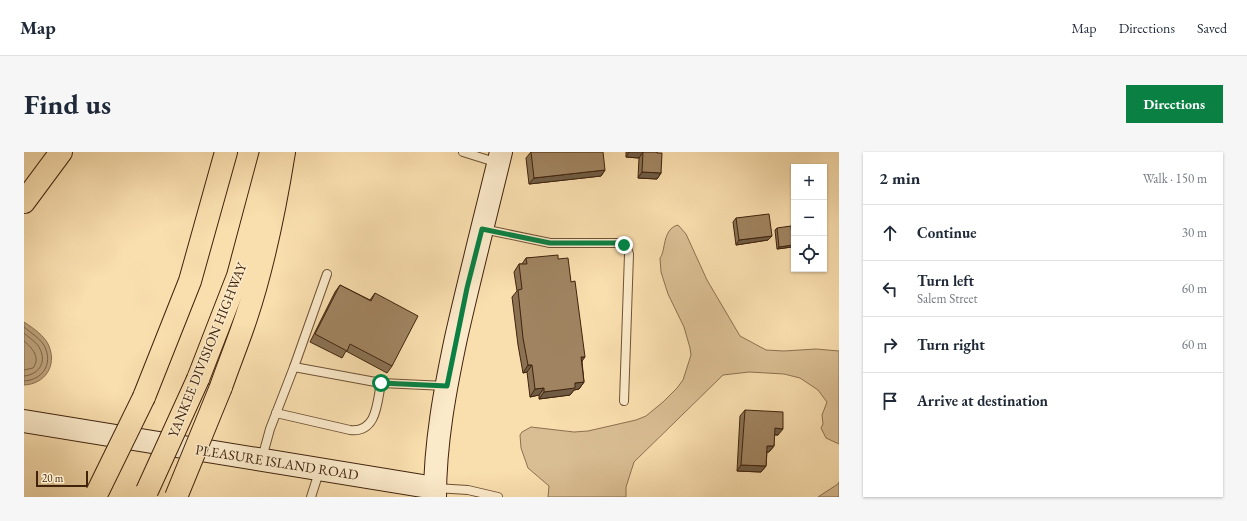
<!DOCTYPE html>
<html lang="en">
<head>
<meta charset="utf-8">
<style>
  body { margin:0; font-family:"EB Garamond",serif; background:#f6f6f7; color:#1f2937 }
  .controls { position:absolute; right:12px; top:12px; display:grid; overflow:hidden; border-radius:0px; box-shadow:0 1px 3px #0004 }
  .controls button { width:36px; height:36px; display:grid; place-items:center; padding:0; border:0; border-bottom:1px solid #e0e1e3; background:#fff; color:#1f2937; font:20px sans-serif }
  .scale { position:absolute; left:12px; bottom:10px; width:52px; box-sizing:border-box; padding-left:4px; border:2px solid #40230d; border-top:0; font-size:11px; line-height:14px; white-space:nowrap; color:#40230d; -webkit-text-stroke:3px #fbeaca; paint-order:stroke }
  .stop { position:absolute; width:12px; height:12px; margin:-9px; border:3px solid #0b8043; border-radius:50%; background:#fff }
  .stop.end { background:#0b8043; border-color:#fff; box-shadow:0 1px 4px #0008 }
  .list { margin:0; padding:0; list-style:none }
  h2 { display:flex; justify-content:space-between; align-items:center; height:52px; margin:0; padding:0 16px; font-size:17px }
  h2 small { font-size:13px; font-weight:400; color:#747a83 }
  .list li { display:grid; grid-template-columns:26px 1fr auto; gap:12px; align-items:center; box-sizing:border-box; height:56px; padding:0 16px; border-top:1px solid #e0e1e3 }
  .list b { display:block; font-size:15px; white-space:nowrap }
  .list p { margin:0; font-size:13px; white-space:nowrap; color:#747a83 }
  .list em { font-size:13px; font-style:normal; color:#747a83 }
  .icon { flex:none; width:22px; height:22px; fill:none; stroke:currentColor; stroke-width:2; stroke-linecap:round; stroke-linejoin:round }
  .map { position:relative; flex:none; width:815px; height:345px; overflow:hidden; border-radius:0px }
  header { display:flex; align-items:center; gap:24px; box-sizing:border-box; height:56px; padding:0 20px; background:#fff; border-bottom:1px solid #e0e1e3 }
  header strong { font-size:19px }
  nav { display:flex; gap:22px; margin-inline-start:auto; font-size:14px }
  .intro { display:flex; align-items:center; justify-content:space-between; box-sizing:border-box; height:96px; padding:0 24px }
  h1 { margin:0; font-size:28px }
  .button { padding:10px 18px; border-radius:0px; background:#0b8043; color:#fff; font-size:14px; font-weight:700 }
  main { display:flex; gap:24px; padding:0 24px }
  aside { flex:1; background:#fff; border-radius:0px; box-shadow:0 1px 3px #0004 }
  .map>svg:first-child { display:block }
</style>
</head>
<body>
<header>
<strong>Map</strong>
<nav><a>Map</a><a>Directions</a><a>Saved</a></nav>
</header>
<div class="intro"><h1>Find us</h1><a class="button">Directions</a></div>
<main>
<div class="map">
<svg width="815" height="345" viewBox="0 0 815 345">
  <rect width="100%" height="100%" fill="#f9deae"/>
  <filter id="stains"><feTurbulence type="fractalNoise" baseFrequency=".005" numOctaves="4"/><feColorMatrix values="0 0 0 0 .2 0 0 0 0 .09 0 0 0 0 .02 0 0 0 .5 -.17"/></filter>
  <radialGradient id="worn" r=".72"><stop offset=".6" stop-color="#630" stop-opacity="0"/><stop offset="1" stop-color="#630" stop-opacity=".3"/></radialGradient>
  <g fill="#dabe93" stroke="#8d7050">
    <path d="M654,73l8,9 21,46 33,56 26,14 18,1 32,-2 23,2v93l-13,-6 -5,-10 2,-4 -1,-9 5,-13 -9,-12 -18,-12 -16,-4 -35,-2 -26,3 -89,87 -8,25v10h-78l1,-11 -21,-18 -7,-20 -1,-13 2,-3 9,-5 43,5 14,-1 48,-11 10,-4 17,-14 14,-14 6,-8 8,-25 -1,-7 -6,-21 -16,-33 -7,-22 -1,-14c6,-7 2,-29 18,-33z"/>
    <path d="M815,330v15h-21l20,-13z"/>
  </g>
  <path fill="#ba9e77" stroke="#896d4d" d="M0,170c9,6 21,14 25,24 8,20 -4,38 -25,39z"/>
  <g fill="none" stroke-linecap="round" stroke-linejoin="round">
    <g stroke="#7d6042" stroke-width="1">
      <path d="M0,175c7,6 17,12 21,20 8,18 -3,33 -21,34"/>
      <path d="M0,181c5,5 13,9 16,16 7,14 -2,26 -16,27"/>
      <path d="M0,189c8,7 17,16 9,27l-9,2"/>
    </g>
    <g stroke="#6e5235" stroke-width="10">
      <g id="lane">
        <path d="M439,0l35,11"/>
        <path d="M459,77l67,14h70l7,5 2,6 -5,147"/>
        <path d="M270,215l33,-93"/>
        <path d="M252,261l74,17c27,3 27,-27 31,-47"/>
        <path d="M238,306l8,-29 24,-62 87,16 65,3"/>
        <path d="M411,336l33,2 30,7"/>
        <path d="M287,345l9,-28"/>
      </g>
    </g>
    <g stroke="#40230d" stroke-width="24">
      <g id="secondary">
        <path d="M0,269l411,67"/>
        <path d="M411,345c0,-54 10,-107 21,-159 14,-62 30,-124 45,-186"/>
      </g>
    </g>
    <g stroke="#40230d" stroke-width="24">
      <g id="highway">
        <path d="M0,50l37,-50"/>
        <path d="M174,227l40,-103 32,-120"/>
        <path d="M197,235c8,-23 17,-45 25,-69 18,-54 29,-110 38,-166"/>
        <path d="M120,245l46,-116 36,-129"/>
      </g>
    </g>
    <use href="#lane" stroke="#fbeaca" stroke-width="8"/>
    <use href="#secondary" stroke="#fbeaca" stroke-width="22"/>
    <use href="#highway" stroke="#f9deae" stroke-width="22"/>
    <g stroke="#40230d" stroke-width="24" stroke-linecap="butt">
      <g id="highway-bridge">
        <path d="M123,339l51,-112"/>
        <path d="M73,341l47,-96"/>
        <path d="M152,345l45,-110"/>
      </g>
    </g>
    <use href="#highway-bridge" stroke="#f9deae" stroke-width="22"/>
  </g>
  <g fill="#8a7253" stroke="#40230d">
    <path d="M507,0l74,18 -4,6 -72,8 -3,-26z"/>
    <path d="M602,0h31l4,21 -4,6 -19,-1 1,-20 -13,-1z"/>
    <path d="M712,66l36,18 -4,4 -32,5 -3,-23z"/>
    <path d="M753,76l16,17 -1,2 -15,2 -2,-19z"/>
    <path d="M502,106l32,1 24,102 2,21 -5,7 -5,1 -4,5 -31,4v-4l-9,2 -3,-25 -4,1 -5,-28 -6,-48 5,-6 -3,-19 5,-8h3z"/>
    <path d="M316,133l30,15 5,-7 17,73 -5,7 -41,-22 -4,7 -32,-16 25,-50z"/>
    <path d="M721,258l33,25h-4v11l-5,6h-2l-1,14 -5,6 -24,-1 3,-55z"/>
  </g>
  <g fill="#705c44" stroke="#40230d">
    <path d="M605,0h14l-4,6 -13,-1z"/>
    <path d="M581,18l-4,6 -72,8 5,-6z"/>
    <path d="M618,20l19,1 -4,6 -19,-1z"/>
    <path d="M748,84l-4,4 -32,5 3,-5z"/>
    <path d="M769,93l-1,2 -15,2 2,-2z"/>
    <path d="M557,205h4l-5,7z"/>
    <path d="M504,213h4l-5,7 -4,1z"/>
    <path d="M560,230l-5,7 -5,1 -4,5 -31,4 5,-7 31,-9z"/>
    <path d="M520,236l-5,7 -9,2 5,-8z"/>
    <path d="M751,276l8,1 -5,6 -7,-1z"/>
    <path d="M743,294h7l-5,6h-6z"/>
    <path d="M717,313l25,1 -5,6 -24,-1z"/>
  </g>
  <g fill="#a08461" stroke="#40230d">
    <path d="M507,0h72l2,18 -71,8z"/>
    <path d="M619,0h14v1h5l-1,20 -19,-1z"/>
    <path d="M745,62l3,22 -33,4 -3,-22z"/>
    <path d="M767,74l2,19 -14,2 -2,-19z"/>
    <path d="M534,103v4l10,-1 3,24 4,-1 10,76h-4l3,25 -9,1v5l-31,4v-4l-9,1 -3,-24h-4l-5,-27 -5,-48 4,-1 -3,-25h8l-1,-6z"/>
    <path d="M316,133l31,16 4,-8 43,23 -26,50 -42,-22 -3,7 -32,-17z"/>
    <path d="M721,258l38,2v17l-8,-1 -1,18h-7l-1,20 -25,-1z"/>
  </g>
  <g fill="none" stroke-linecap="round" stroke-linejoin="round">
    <path stroke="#0b8043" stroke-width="5" d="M357,231l66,3 20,-98 15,-59 68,14h68l6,2"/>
  </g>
  <g text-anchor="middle" stroke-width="3" stroke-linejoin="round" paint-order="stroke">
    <g font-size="14" fill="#40230d" stroke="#fbeaca">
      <text transform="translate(183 198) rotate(-68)" y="5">YANKEE DIVISION HIGHWAY</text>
      <text transform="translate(253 310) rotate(9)" y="5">PLEASURE ISLAND ROAD</text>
    </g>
  </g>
  <rect width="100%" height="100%" filter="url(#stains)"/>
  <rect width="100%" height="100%" fill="url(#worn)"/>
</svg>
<div class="controls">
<button>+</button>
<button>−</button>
<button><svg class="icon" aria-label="locate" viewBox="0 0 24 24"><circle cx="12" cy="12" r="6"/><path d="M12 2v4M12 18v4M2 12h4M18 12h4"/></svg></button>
</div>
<div class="scale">20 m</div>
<div class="stop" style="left:357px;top:231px"></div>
<div class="stop end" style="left:600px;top:93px"></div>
</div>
<aside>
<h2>2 min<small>Walk · 150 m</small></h2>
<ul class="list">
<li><svg class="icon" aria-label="ahead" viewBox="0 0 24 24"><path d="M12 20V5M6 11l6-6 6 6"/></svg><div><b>Continue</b></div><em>30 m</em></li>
<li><svg class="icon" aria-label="left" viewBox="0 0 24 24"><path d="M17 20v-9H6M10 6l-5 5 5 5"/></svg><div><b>Turn left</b><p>Salem Street</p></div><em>60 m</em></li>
<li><svg class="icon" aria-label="right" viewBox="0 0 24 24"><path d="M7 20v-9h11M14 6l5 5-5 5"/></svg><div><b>Turn right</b></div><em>60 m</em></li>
<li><svg class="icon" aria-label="arrive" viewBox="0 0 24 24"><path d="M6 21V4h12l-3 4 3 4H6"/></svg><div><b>Arrive at destination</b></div></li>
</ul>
</aside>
</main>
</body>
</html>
